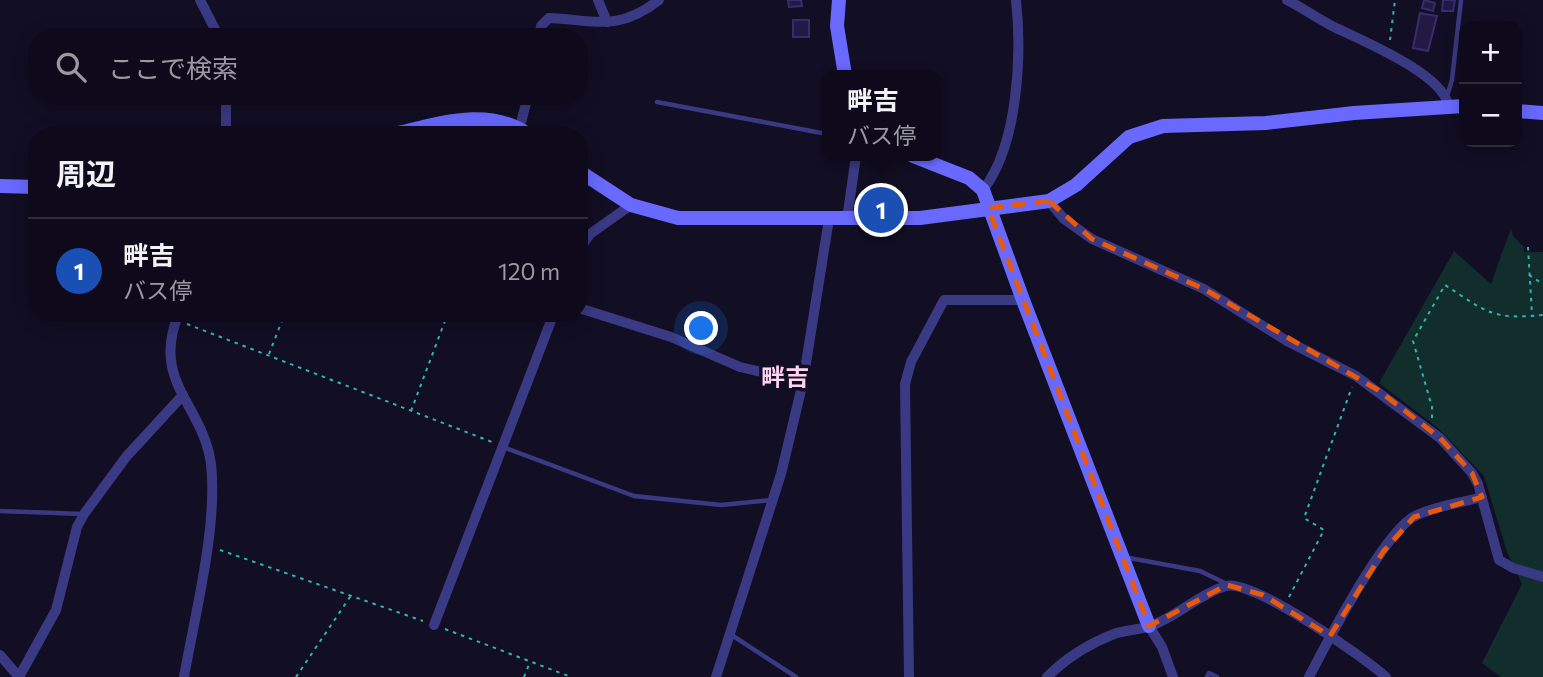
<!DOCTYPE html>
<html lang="ja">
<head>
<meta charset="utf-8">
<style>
  body { margin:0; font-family:Commissioner,"Noto Sans JP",sans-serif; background:#171324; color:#f1f3f6 }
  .controls { position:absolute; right:21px; top:21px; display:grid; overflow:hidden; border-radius:14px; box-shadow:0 4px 18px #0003 }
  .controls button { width:63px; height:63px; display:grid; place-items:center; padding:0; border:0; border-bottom:2px solid #2e2b3a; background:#0e0a1b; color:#f1f3f6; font:35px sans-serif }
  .you { position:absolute; left:702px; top:329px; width:24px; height:24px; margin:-18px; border:5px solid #fff; border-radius:50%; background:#1a73e8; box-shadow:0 0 0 10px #1a73e833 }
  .badge { display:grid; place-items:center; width:46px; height:46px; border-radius:50%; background:#d93025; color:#fff; font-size:23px; font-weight:700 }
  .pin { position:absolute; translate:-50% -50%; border:4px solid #fff; box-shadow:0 2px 7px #0006 }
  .popup { position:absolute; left:822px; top:70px; width:119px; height:91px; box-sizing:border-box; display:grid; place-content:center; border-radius:14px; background:#0e0a1b; filter:drop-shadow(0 2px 5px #0005); font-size:23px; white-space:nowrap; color:#9b9aa3 }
  .popup b { font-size:26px; color:#f1f3f6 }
  .popup::after { content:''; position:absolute; left:50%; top:100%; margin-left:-14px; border:14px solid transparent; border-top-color:#0e0a1b }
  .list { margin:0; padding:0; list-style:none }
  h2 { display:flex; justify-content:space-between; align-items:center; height:91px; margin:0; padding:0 28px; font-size:30px }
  h2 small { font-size:23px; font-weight:400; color:#9b9aa3 }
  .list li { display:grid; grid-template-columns:46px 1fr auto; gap:21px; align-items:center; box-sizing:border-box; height:105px; padding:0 28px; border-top:2px solid #2e2b3a }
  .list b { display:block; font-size:26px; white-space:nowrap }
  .list p { margin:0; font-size:23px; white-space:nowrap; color:#9b9aa3 }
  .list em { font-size:23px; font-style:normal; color:#9b9aa3 }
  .icon { flex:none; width:38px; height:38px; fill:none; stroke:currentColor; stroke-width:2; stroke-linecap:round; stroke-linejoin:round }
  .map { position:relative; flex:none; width:1543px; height:677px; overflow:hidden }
  .search { position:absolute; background:#0e0a1b; box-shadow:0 4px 18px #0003; left:28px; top:28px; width:560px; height:77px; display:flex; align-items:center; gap:18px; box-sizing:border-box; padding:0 24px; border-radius:28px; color:#9b9aa3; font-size:26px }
  .panel { position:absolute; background:#0e0a1b; box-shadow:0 4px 18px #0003; left:28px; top:126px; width:560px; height:196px; border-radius:28px }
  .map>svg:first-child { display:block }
</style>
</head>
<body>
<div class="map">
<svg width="1543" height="677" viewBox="0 0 1543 677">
  <rect width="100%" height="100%" fill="#120e24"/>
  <path fill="#112e2d" d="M1511,228l2,8 11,11v5h19v425h-42l-19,-14 40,-79 -15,-32 -23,-76 -46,-48 -59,-45 75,-132 37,33z"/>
  <g fill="#221a45" stroke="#382c71" stroke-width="2">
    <path d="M788,0h13l1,6 -13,1z"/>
    <path d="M1424,0l11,3 -2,8 -11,-3z"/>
    <path d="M1443,0h12l-2,11h-11z"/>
    <path d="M1420,13l17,3 -9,35 -15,-3z"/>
    <rect x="793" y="20" width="16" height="17"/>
  </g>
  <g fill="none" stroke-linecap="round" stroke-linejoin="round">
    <g stroke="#2eb6ab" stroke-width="2" stroke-dasharray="3.5 5" stroke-linecap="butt">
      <path d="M1390,40l5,-40"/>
      <path d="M1528,247l4,68"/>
      <path d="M1529,275l14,9"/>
      <path d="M187,324l305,118"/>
      <path d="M269,354l16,-41"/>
      <path d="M411,411l37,-98"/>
      <path d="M1432,418v-11l-19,-66 32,-56c42,27 46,35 98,30"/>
      <path d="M220,550l203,71"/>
      <path d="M1289,597l35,-67 -20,-12 48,-131"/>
      <path d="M445,629l126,48"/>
      <path d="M296,677l56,-83"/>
      <path d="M524,677l6,-15"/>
    </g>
    <g stroke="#3a3984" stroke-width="4.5">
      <path d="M1447,96l5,-16 9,-80"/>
      <path d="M657,102l170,32"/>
      <path d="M503,447l131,49 87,9 51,-5"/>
      <path d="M0,511l83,3"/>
      <path d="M1124,557l76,14 27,13"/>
      <path d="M730,634l66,43"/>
      <path d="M1207,677l2,-4 8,4"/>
    </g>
    <g stroke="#3a3984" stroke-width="10">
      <path d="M200,0l19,37"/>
      <path d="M598,0l9,22"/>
      <path d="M1287,0c16,8 31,19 47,27 27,13 109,47 114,78"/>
      <path d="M539,37l2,-11 8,-8c46,2 69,14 110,-18"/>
      <path d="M518,134l10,-38"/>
      <path d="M226,135v-39"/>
      <path d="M983,190c35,-45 39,-134 33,-190"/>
      <path d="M1049,201l15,18 28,20 112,50 83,52 69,35 84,62 32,35 6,11 21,76 14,8 30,9"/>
      <path d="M847,219l9,-63"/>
      <path d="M579,250l11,-16 41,-29"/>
      <path d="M579,308l92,29 69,30 63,15"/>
      <path d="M179,313c-29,69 24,91 32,151 7,62 -16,150 -27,213"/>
      <path d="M434,625l120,-312"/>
      <path d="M1149,626l13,21 11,30"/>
      <path d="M0,655l19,22"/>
      <path d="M19,677l37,-67 21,-83 7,-13 42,-57 57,-62"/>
      <path d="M716,677l65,-203 22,-92 26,-163"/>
      <path d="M909,677l-4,-293 6,-22 33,-62h79"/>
      <path d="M1047,677c19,-19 41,-33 67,-43 12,-4 25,-4 36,-8 27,-9 49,-32 76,-40 25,-8 138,71 160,91"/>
      <path d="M1309,677c17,-33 76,-146 106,-161 19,-10 46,-13 67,-19"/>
    </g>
    <g stroke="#6969ff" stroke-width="14">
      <path d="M839,0l-2,26 8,49"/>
      <path d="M1517,111l26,2"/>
      <path d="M390,135c46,-10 97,-30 139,0"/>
      <path d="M913,156l56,22 14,12 40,110 126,326"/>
      <path d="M579,171l52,34 47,13h242l129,-17 27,-16 53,-48 34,-11 103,-3 88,-10 110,-7"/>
      <path d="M0,186l37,1"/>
    </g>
  </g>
  <path fill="none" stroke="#e8590c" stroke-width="5" stroke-dasharray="14 9" stroke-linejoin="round" d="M1049,201l43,38 112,50 174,101 62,48 32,35 10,24 -68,20 -31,35 -53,84 -67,-41 -36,-10 -78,41 -161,-418z"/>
  <g text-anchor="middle" stroke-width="7" stroke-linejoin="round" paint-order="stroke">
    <g font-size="24" font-weight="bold" fill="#ffd4f0" stroke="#120e24">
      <text x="785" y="386">畔吉</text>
    </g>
  </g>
</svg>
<div class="controls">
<button>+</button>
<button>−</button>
</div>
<div class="you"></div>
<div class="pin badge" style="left:881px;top:210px;background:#1a4fb4">1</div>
<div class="popup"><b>畔吉</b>バス停</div>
<div class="search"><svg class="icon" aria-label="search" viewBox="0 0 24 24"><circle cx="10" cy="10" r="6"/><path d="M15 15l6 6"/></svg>ここで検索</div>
<section class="panel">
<h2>周辺<small></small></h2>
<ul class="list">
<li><span class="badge" style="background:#1a4fb4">1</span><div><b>畔吉</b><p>バス停</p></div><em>120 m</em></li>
</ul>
</section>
</div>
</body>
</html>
